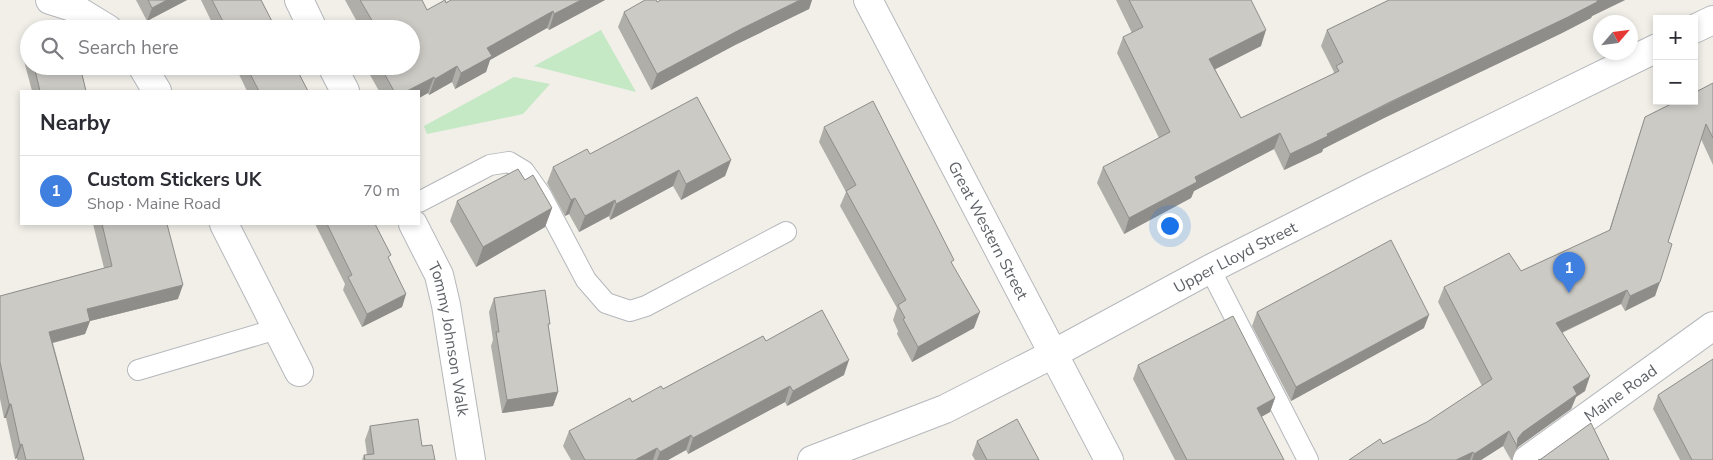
<!DOCTYPE html>
<html lang="en">
<head>
<meta charset="utf-8">
<style>
  body { margin:0; font-family:"Nunito Sans",sans-serif; background:#f2f2f3; color:#2b2b33 }
  .controls { position:absolute; right:15px; top:15px; display:grid; overflow:hidden; border-radius:0px; box-shadow:0 2px 8px #0003 }
  .controls button { width:45px; height:45px; display:grid; place-items:center; padding:0; border:0; border-bottom:1px solid #e1e1e2; background:#fff; color:#2b2b33; font:25px sans-serif }
  .compass { position:absolute; left:1593px; top:15px; width:45px; height:45px; border-radius:50%; background:#fff; box-shadow:0 2px 8px #0003; rotate:62deg }
  .you { position:absolute; left:1169px; top:225px; width:18px; height:18px; margin:-12px; border:4px solid #fff; border-radius:50%; background:#1a73e8; box-shadow:0 0 0 8px #1a73e833 }
  .badge { display:grid; place-items:center; width:32px; height:32px; border-radius:50%; background:#7c3aed; color:#fff; font-size:16px; font-weight:700 }
  .pin { position:absolute; translate:-50% -41px; filter:drop-shadow(0 1px 2px #0008) }
  .pin::after { content:''; position:absolute; top:26px; width:18px; height:15px; background:inherit; clip-path:polygon(0 0,100% 0,50% 100%) }
  .list { margin:0; padding:0; list-style:none }
  h2 { display:flex; justify-content:space-between; align-items:center; height:65px; margin:0; padding:0 20px; font-size:21px }
  h2 small { font-size:16px; font-weight:400; color:#7c7c81 }
  .list li { display:grid; grid-template-columns:32px 1fr auto; gap:15px; align-items:center; box-sizing:border-box; height:70px; padding:0 20px; border-top:1px solid #e1e1e2 }
  .list b { display:block; font-size:19px; white-space:nowrap }
  .list p { margin:0; font-size:16px; white-space:nowrap; color:#7c7c81 }
  .list em { font-size:16px; font-style:normal; color:#7c7c81 }
  .icon { flex:none; width:28px; height:28px; fill:none; stroke:currentColor; stroke-width:2; stroke-linecap:round; stroke-linejoin:round }
  .map { position:relative; flex:none; width:1713px; height:460px; overflow:hidden }
  .search { position:absolute; background:#fff; box-shadow:0 2px 8px #0003; left:20px; top:20px; width:400px; height:55px; display:flex; align-items:center; gap:12px; box-sizing:border-box; padding:0 18px; border-radius:28px; color:#7c7c81; font-size:19px }
  .panel { position:absolute; background:#fff; box-shadow:0 2px 8px #0003; left:20px; top:90px; width:400px; height:135px; border-radius:0px }
  .map>svg:first-child { display:block }
</style>
</head>
<body>
<div class="map">
<svg width="1713" height="460" viewBox="0 0 1713 460">
  <rect width="100%" height="100%" fill="#f1efe8"/>
  <g fill="#c5e8c5">
    <path d="M601,30l35,62 -102,-26z"/>
    <path d="M514,77l36,7 -27,30 -96,20 -3,-8z"/>
  </g>
  <g fill="none" stroke-linecap="round" stroke-linejoin="round">
    <g stroke="#b5b8bc" stroke-width="22">
      <g id="service">
        <path d="M419,202l71,-37 19,-3 15,9 17,24 45,85 20,23 24,8 16,-5 140,-74"/>
        <path d="M1210,269l98,191"/>
        <path d="M138,370l139,-41"/>
      </g>
    </g>
    <g stroke="#b5b8bc" stroke-width="30">
      <g id="minor">
        <path d="M50,0l22,7 36,22"/>
        <path d="M299,0l14,29"/>
        <path id="s1" d="M868,0l241,460"/>
        <path d="M142,66l15,25"/>
        <path d="M332,66l13,25"/>
        <path d="M224,224l75,148"/>
        <path id="s2" d="M413,224l26,51 7,30 25,155"/>
        <path id="s3" d="M1527,460l186,-134"/>
      </g>
    </g>
    <g stroke="#b5b8bc" stroke-width="30">
      <g id="tertiary">
        <path d="M1694,29l19,-9"/>
        <path id="s4" d="M812,460l133,-51 108,-55 157,-85 158,-80 289,-141"/>
      </g>
    </g>
    <use href="#service" stroke="#fff" stroke-width="20"/>
    <use href="#minor" stroke="#fff" stroke-width="28"/>
    <use href="#tertiary" stroke="#fff" stroke-width="28"/>
  </g>
  <g fill="#afaea9">
    <path d="M136,0h51l-40,21z"/>
    <path d="M201,0h60l15,29h-61z"/>
    <path d="M345,0h77l5,10 24,-10h154l-56,30 -2,-2 -57,32 -4,12 -31,17 -3,-7 -23,13 -1,-2 -9,5v-7h-40l-14,-25h46v-37h-50z"/>
    <path d="M661,0h151l-3,9 -74,36 -84,45 -33,-63 6,-15 33,-10z"/>
    <path d="M1116,0h135l10,46 -46,23 26,49 92,-44 1,-2 -13,-26 6,-16 62,-30h236l-33,16 -1,2 -29,15 -178,85 -61,31 -1,3 -38,18 -10,-21 -80,42 -3,7 -67,36 -27,-51 6,-16 56,-29 -42,-85 6,-16 9,-4z"/>
    <path d="M29,43v23h51l6,25h-54l-9,-34z"/>
    <path d="M235,66h60l13,25h-61z"/>
    <path d="M1713,83v82l-12,-26 -33,103 -13,54 -30,15 -4,-7 -59,29 23,58 -9,6 -5,12 -53,38 -2,3 -4,10h-1l-8,-14 -22,14h-132l34,-16 44,-22 55,-36 -44,-84 6,-15 77,-16 88,-40 31,-99 5,-15z"/>
    <path d="M824,127l150,201 -62,34 -15,-28 1,-3 -5,-11 4,-12 -57,-102 6,-14 -27,-50z"/>
    <path d="M590,154l141,6 -6,16 -44,24 -8,-14 -63,34 -1,-4 -30,16 -10,-18 -4,2 -18,-33 6,-16z"/>
    <path d="M525,180l27,28 -7,19 -69,40 -26,-46 7,-20z"/>
    <path d="M93,224h74l11,75 -88,22 -5,13 -32,9 31,117h-67v-2l-2,1 -9,-41h-2l-4,-19v-103l104,-28z"/>
    <path d="M315,224h60l14,37 17,33 -4,13 -40,20 -19,-37 2,-6z"/>
    <path d="M494,298l54,31 10,63 -5,14 -51,7 -11,-67 2,-6 -4,-28z"/>
    <path d="M1257,312l167,16 -133,73 -39,-75z"/>
    <path d="M766,341l78,34 -57,31 -2,-4 -97,52 -2,-4 -18,10h-97l-8,-14 6,-15 63,-29 31,-13z"/>
    <path d="M1138,365l137,33 -5,14 -9,5 23,43h-109l-42,-81z"/>
    <path d="M1658,395l55,65h-33l-27,-51z"/>
    <path d="M370,426l52,20 13,14h-73l2,-5h3l-2,-15z"/>
    <path d="M977,441l62,19h-64l-3,-5z"/>
  </g>
  <g fill="#8f8d8a">
    <path d="M167,0h20l-40,21 5,-13z"/>
    <path d="M581,0h24l-56,30 5,-16z"/>
    <path d="M800,0h12l-3,9 -74,36 -84,45 6,-16 84,-45z"/>
    <path d="M1598,0h27l-33,16 -1,2 -29,15 -178,85 -61,31 -1,3 -38,18 6,-16 37,-20z"/>
    <path d="M553,11l-6,17 -57,32 -4,12 -31,17 6,-16 26,-25z"/>
    <path d="M1266,30l-5,16 -57,29 5,-16z"/>
    <path d="M457,66l-5,16 -23,13 6,-16z"/>
    <path d="M434,77l-6,16 -9,5v-7h-12z"/>
    <path d="M1280,133l-6,16 -80,42 -3,7 -67,36 5,-16 66,-41z"/>
    <path d="M731,160l-6,16 -44,24 5,-16z"/>
    <path d="M679,170l-6,16 -63,34 6,-16z"/>
    <path d="M575,198l-6,16 -4,2 6,-16z"/>
    <path d="M615,200l-6,16 -30,16 6,-16z"/>
    <path d="M552,208l-7,19 -69,40 7,-20z"/>
    <path d="M1660,282l-5,14 -30,15 5,-15z"/>
    <path d="M183,285l-5,14 -88,22 -5,13 -41,11 5,-13 38,-23z"/>
    <path d="M1627,290l-6,14 -71,34 6,-15z"/>
    <path d="M406,294l-4,13 -40,20 5,-13z"/>
    <path d="M980,312l-6,16 -62,34 6,-15z"/>
    <path d="M1429,315l-5,13 -133,73 5,-14z"/>
    <path d="M849,360l-5,15 -57,31 6,-15z"/>
    <path d="M1590,376l-5,15 -9,6 -5,12 -53,38 -2,3 2,-12 5,-6 50,-45z"/>
    <path d="M790,386l-5,16 -97,52 5,-16z"/>
    <path d="M558,392l-5,14 -51,7 5,-13z"/>
    <path d="M1275,398l-5,14 -18,10 5,-14z"/>
    <path d="M9,404h2l-5,14h-2z"/>
    <path d="M1509,431l-6,15 -22,14h-9l2,-6z"/>
    <path d="M691,435l-5,15 -18,10h-11l3,-8z"/>
    <path d="M22,444l-5,14 -2,1 5,-14z"/>
    <path d="M657,448l-4,12h-18z"/>
    <path d="M1473,452l-3,8h-14z"/>
  </g>
  <g fill="#cccac5" stroke="#8f8d8a">
    <path d="M148,0h19l-15,8z"/>
    <path d="M212,0h49l15,29h-49z"/>
    <path d="M360,0h62l5,10 18,-10 1,3 5,-3h130l-27,14 -1,-3 -66,37 5,8 -31,17 -4,-7 -22,13 -1,-2 -27,14h-13l-14,-25h31v-37h-34z"/>
    <path d="M645,0h11l1,2 4,-2h139l-59,29 -84,45 -33,-62z"/>
    <path d="M1129,0h122l15,30 -57,29 32,59 98,-47 -3,-5 7,-4 -16,-32 62,-30h209l-1,1v1l-29,15 -178,85 -63,32 1,2 -38,18 -10,-21 -85,44 2,5 -68,36 -26,-51 67,-35 -47,-95 20,-10z"/>
    <path d="M34,66h46l6,25h-46z"/>
    <path d="M246,66h49l13,25h-49z"/>
    <path d="M1713,83v55l-7,-14 -38,118 4,2 -12,38 -30,14 -3,-6 -71,33 34,53 -17,11 4,7 -54,38 -5,6 -1,8 -8,-15 -35,23 -1,-2 -17,8h-107l31,-21 3,5 44,-22 65,-43 -48,-92 65,-34 12,18 89,-41 35,-113 32,-16h17v-8z"/>
    <path d="M697,97l34,63 -45,24 -7,-14 -63,34 -1,-4 -30,16 -10,-18 -4,2 -18,-33 34,-18 3,5z"/>
    <path d="M873,101l81,159 -3,2 29,50 -62,35 -15,-28 2,-1 -7,-13 8,-5 -60,-109 10,-6 -32,-58z"/>
    <path d="M518,169l7,11 8,-5 19,33 -69,39 -26,-46z"/>
    <path d="M102,224h65l16,61 -96,24 3,12 -41,11 35,128h-58l-4,-16 -2,1 -9,-41h-2l-9,-42v-66l112,-30z"/>
    <path d="M327,224h48l16,31 -3,2 18,37 -39,20 -19,-37 4,-2z"/>
    <path d="M1391,240l38,75 -133,72 -39,-75z"/>
    <path d="M545,290l5,34h-2l10,68 -51,8 -11,-68h3l-5,-34z"/>
    <path d="M822,310l27,50 -56,31 -3,-5 -97,52 -2,-3 -31,17 -3,-4 -22,12h-50l-16,-29 61,-33 2,4 29,-16 2,3 100,-53 3,5z"/>
    <path d="M1233,316l42,82 -18,10 27,52h-97l-49,-95z"/>
    <path d="M1713,359v101h-21l-34,-65z"/>
    <path d="M418,419l4,27 10,-1 3,15h-70l-1,-5 10,-1 -4,-28z"/>
    <path d="M1017,419l22,41h-52l-10,-19z"/>
    <path d="M1591,423l18,37h-71l3,-1z"/>
  </g>
  <g text-anchor="middle" stroke-width="4" stroke-linejoin="round" paint-order="stroke">
    <g font-size="16" fill="#5f6368" stroke="#fff">
      <text dy="6" stroke="none"><textPath href="#s1" startOffset="260">Great Western Street</textPath></text>
      <text dy="6" stroke="none"><textPath href="#s4" startOffset="470">Upper Lloyd Street</textPath></text>
      <text dy="6" stroke="none"><textPath href="#s2" startOffset="122">Tommy Johnson Walk</textPath></text>
      <text dy="6" stroke="none"><textPath href="#s3" startOffset="115">Maine Road</textPath></text>
    </g>
  </g>
</svg>
<div class="controls">
<button>+</button>
<button>−</button>
</div>
<svg class="compass" viewBox="-18 -18 36 36"><path d="M0-13l5 13h-10z" fill="#e53935"/><path d="M0 13l5-13h-10z" fill="#7c7c81"/></svg>
<div class="you"></div>
<div class="pin badge" style="left:1569px;top:293px;background:#3f7fe0">1</div>
<div class="search"><svg class="icon" aria-label="search" viewBox="0 0 24 24"><circle cx="10" cy="10" r="6"/><path d="M15 15l6 6"/></svg>Search here</div>
<section class="panel">
<h2>Nearby<small></small></h2>
<ul class="list">
<li><span class="badge" style="background:#3f7fe0">1</span><div><b>Custom Stickers UK</b><p>Shop · Maine Road</p></div><em>70 m</em></li>
</ul>
</section>
</div>
</body>
</html>
